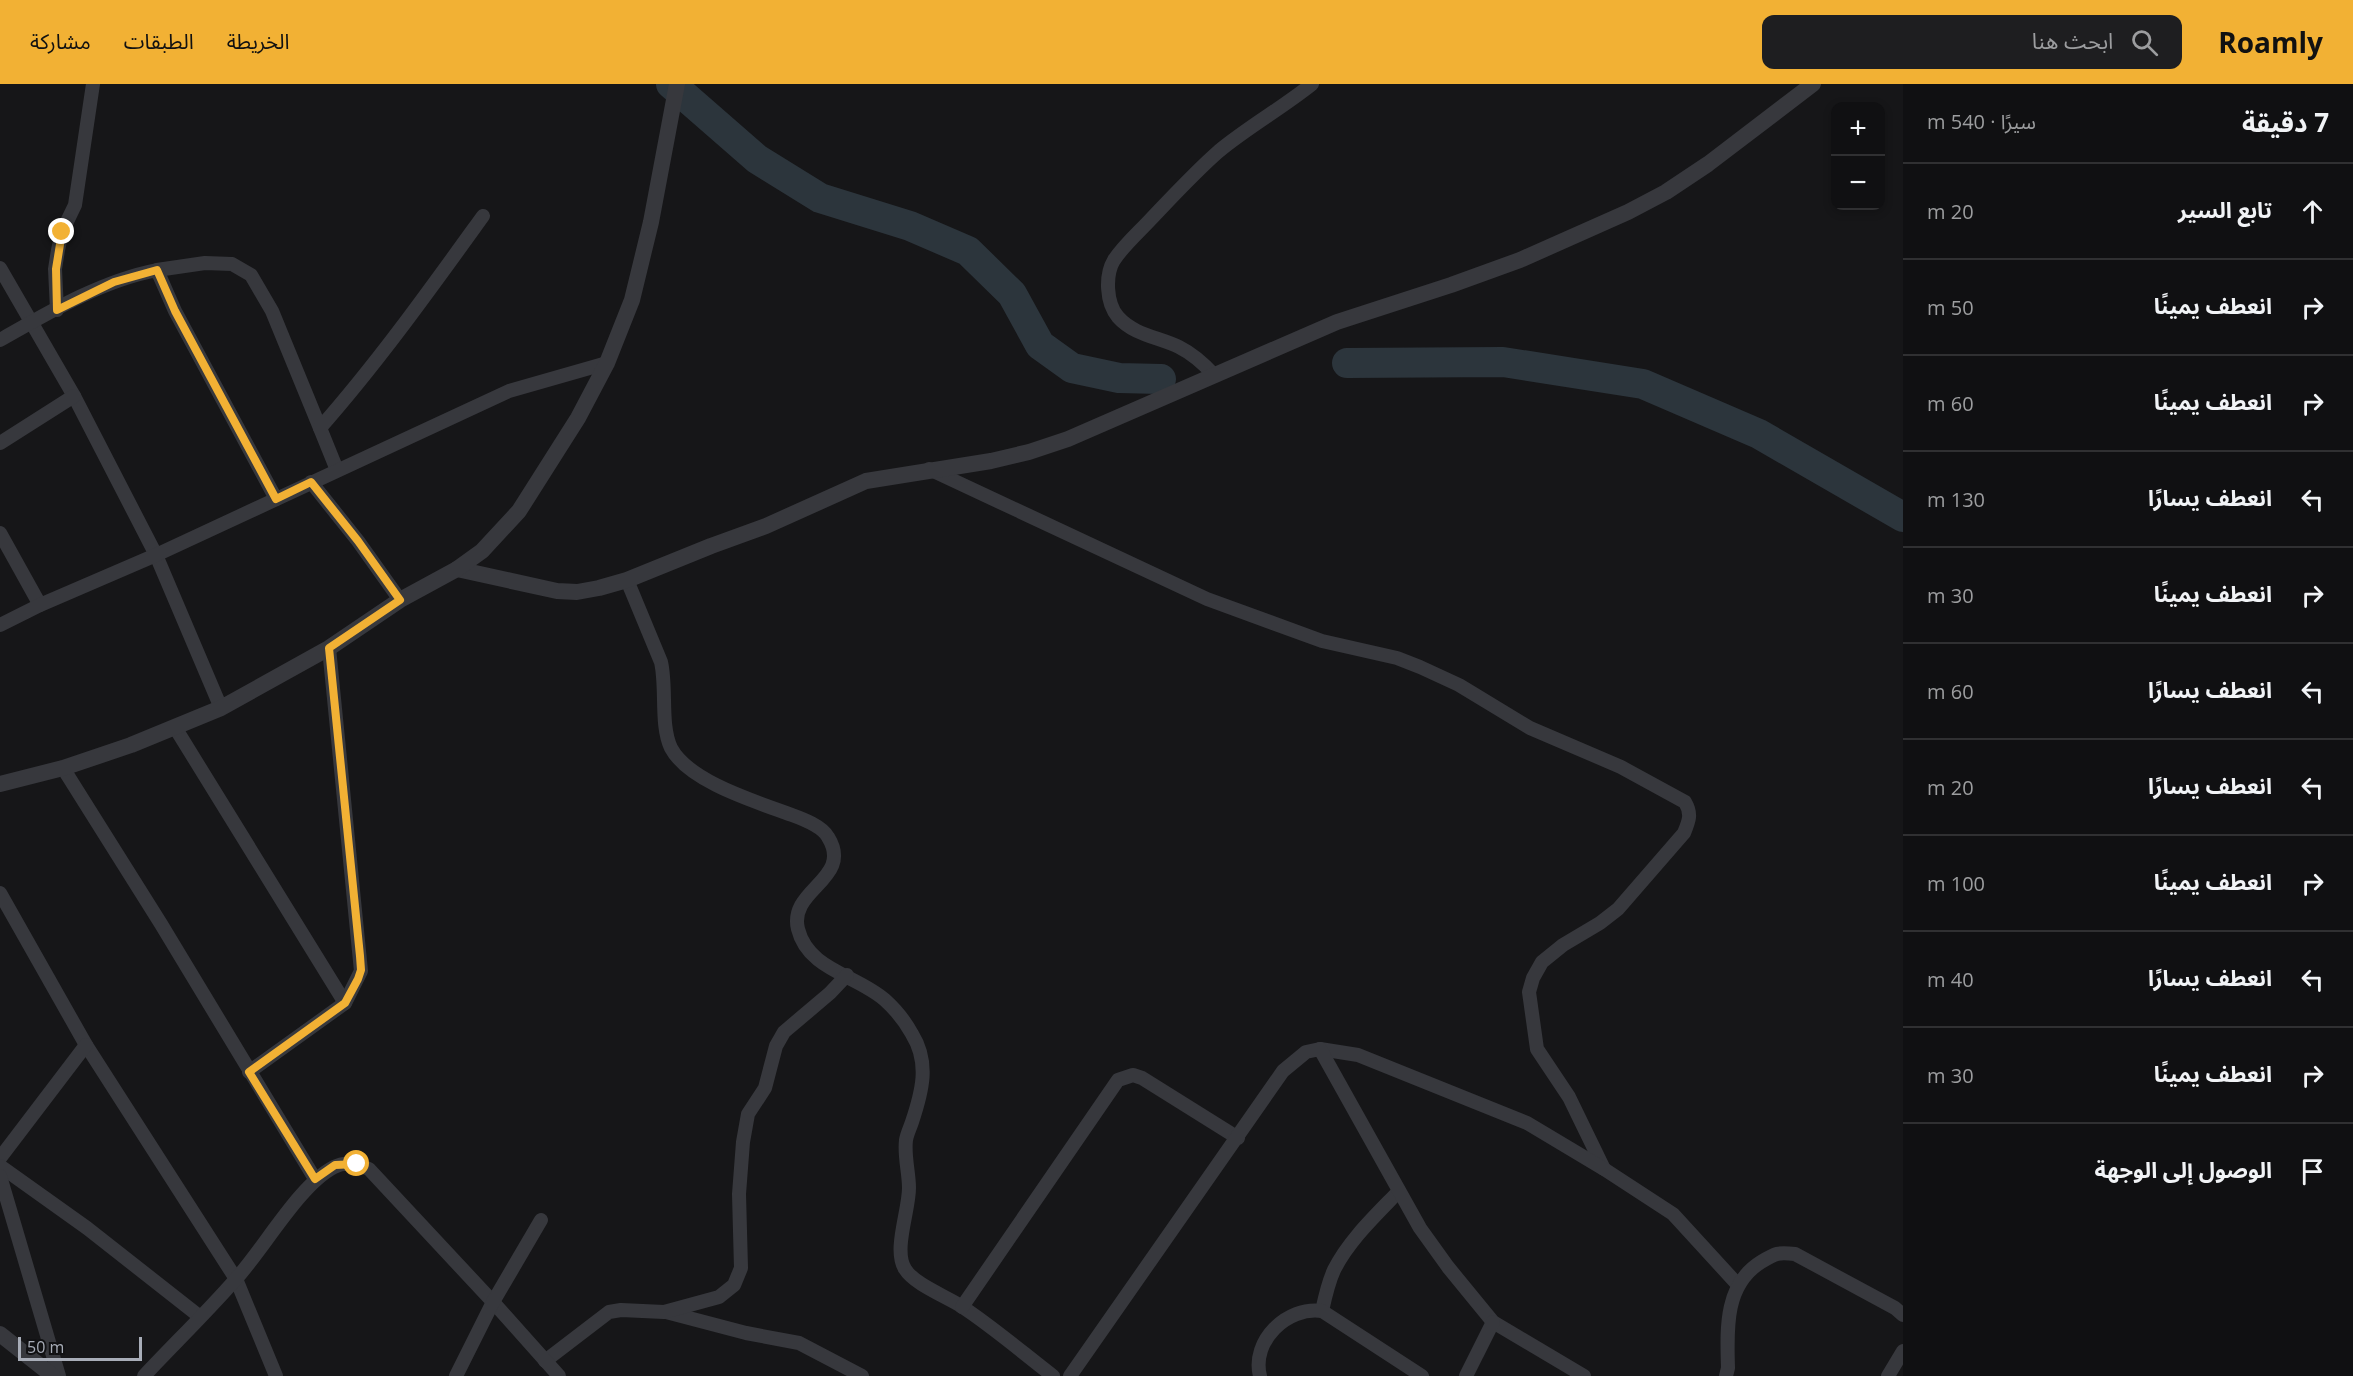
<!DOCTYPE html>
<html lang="ar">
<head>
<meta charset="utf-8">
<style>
  body { margin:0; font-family:"Open Sans","Noto Sans Arabic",sans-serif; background:#1e1e20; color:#f1f3f6; direction:rtl }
  .controls { position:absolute; right:18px; top:18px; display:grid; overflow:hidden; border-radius:12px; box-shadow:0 3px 9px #0003 }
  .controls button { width:54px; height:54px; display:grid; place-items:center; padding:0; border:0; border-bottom:2px solid #303032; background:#101012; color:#f1f3f6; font:30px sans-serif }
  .scale { position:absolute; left:18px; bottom:15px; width:124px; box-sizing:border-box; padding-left:6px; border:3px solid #a8adb8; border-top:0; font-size:16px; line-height:21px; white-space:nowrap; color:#a8adb8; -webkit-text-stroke:4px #111113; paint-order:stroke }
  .stop { position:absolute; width:18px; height:18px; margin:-14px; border:4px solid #f2b134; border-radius:50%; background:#fff }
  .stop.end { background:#f2b134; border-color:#fff; box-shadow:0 2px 6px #0008 }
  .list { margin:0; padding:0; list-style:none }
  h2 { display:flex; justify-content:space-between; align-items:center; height:78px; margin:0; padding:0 24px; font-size:26px }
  h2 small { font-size:20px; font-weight:400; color:#9c9d9f }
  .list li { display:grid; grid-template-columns:39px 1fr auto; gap:18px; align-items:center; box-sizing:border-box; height:96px; padding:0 24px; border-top:2px solid #303032 }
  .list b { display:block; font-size:22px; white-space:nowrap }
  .list em { font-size:20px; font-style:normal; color:#9c9d9f }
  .icon { flex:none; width:33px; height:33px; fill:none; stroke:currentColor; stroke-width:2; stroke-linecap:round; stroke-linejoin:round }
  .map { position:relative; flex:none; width:1903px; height:1292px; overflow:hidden; direction:ltr }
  header { display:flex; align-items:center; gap:36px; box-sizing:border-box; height:84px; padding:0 30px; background:#f2b134; color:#111 }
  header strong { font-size:28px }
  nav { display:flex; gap:33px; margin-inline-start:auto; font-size:21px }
  .search { width:420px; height:54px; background:#1e1e20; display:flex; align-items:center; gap:15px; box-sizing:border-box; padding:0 21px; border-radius:12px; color:#9c9d9f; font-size:22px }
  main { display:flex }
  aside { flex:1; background:#101012 }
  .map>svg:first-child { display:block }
</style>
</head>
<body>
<header>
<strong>Roamly</strong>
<div class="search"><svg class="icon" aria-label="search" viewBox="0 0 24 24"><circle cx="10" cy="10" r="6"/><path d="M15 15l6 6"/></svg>ابحث هنا</div>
<nav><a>الخريطة</a><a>الطبقات</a><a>مشاركة</a></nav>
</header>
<main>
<aside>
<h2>7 دقيقة<small>سيرًا · 540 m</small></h2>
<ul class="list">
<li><svg class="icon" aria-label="ahead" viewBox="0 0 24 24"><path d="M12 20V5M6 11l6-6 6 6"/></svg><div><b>تابع السير</b></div><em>20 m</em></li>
<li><svg class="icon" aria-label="right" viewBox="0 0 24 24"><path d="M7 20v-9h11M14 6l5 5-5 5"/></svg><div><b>انعطف يمينًا</b></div><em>50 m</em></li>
<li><svg class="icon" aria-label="right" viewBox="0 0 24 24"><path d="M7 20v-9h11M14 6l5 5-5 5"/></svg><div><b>انعطف يمينًا</b></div><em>60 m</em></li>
<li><svg class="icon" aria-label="left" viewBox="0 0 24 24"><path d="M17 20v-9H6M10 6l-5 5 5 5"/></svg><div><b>انعطف يسارًا</b></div><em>130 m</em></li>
<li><svg class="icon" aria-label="right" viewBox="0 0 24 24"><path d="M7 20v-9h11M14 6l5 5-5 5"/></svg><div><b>انعطف يمينًا</b></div><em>30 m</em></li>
<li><svg class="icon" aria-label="left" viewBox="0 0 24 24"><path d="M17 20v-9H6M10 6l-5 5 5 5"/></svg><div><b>انعطف يسارًا</b></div><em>60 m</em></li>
<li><svg class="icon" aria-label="left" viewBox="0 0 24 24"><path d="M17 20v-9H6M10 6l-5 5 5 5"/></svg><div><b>انعطف يسارًا</b></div><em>20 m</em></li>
<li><svg class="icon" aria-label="right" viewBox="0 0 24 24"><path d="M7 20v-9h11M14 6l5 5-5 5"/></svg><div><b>انعطف يمينًا</b></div><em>100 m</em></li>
<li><svg class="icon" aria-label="left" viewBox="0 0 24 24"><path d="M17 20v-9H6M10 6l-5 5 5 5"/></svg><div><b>انعطف يسارًا</b></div><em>40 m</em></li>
<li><svg class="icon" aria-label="right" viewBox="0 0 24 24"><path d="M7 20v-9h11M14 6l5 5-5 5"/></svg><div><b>انعطف يمينًا</b></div><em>30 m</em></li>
<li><svg class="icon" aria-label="arrive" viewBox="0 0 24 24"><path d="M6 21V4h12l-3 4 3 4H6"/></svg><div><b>الوصول إلى الوجهة</b></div></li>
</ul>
</aside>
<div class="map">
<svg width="1903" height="1292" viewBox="0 0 1903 1292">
  <rect width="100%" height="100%" fill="#161618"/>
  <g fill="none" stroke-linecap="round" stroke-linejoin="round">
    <g stroke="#2c353c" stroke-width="30">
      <path d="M671,0l86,75 63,39 90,28 58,25 44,43 28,51 32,23 47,10 42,1"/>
      <path d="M1347,279l156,-1 140,22 116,50 144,83"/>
    </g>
    <g stroke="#37383d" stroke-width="14">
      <path d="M0,184l74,128 82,159 65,153"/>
      <path d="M157,186l48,-7 27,1 19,11 21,36 48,117"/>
      <path d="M57,226l-2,-41 3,-19 4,-18 13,-27 18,-121"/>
      <path d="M0,256c49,-28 101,-59 157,-70l18,41 101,188"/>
      <path d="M1214,291c-10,-11 -21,-21 -35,-28 -21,-10 -45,-12 -61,-30 -12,-14 -13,-42 -4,-57 10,-15 25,-28 37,-41 22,-23 44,-47 68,-68 29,-24 63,-43 93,-67"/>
      <path d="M0,359l74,-47"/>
      <path d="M929,385l278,130 115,42 75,17 23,9 39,18 71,43 91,39 64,35c7,12 4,19 -1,31l-66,76 -18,14 -37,22 -21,17 -9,16 -4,14 8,57 32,48 35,72"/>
      <path d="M337,386l-17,-42c59,-67 111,-140 163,-212"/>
      <path d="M311,398l47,59 42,59"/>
      <path d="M0,449l40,72"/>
      <path d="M627,496l34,82c6,26 -1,63 10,86 18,34 86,54 121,67 11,4 30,11 36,22 26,42 -40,52 -30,92 10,41 59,46 87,71 10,9 21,23 27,34 18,29 10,58 0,88 -2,6 -5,12 -6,18 -2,17 3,32 3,48 0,23 -16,62 -4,81 9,15 40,27 56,37 32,21 62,47 92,70"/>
      <path d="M0,541l40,-20 116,-50 353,-164 98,-28"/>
      <path d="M176,645l169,274"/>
      <path d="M63,684l98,156 154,255"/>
      <path d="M0,809l86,152 150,234 40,97"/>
      <path d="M1320,965l38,6 169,68 77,46 69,45 65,71"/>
      <path d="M249,988l96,-69 16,-32 -32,-323"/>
      <path d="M0,1074l86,-113"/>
      <path d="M0,1082l87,62 112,88"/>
      <path d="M0,1092l59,200"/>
      <path d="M962,1223l156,-227 15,-5 9,3 96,60"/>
      <path d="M1322,1227c3,-14 6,-28 12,-41 15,-30 42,-55 65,-79"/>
      <path d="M666,1228l80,21 53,10 63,33"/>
      <path d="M545,1277l64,-49 12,-2 43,2 55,-15 15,-12 7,-17 -2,-74 4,-52 5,-28 17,-26 11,-42 8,-14 46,-39 17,-18"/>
      <path d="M144,1292c30,-32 62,-63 91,-96 28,-30 64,-95 99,-113 11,-6 24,-3 35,2l124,133 66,74"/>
      <path d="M456,1292l37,-74 48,-82"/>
      <path d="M1070,1292l213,-305 23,-19 14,-3 100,179 28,39 45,55 91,54"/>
      <path d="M1260,1292c-9,-35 27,-70 62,-65l100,65"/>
      <path d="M1466,1292l27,-54"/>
      <path d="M1726,1292l2,-8c-1,-38 -4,-83 33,-106 15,-9 17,-10 34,-8l100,54 8,7"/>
      <path d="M1888,1292l15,-25"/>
    </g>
    <g stroke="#37383d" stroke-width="16">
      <path d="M457,485l100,22 20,1 22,-4 28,-8 84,-34 55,-20 100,-45 125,-20 38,-9 39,-13 269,-117 114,-37 69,-25 108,-48 38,-20 42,-28 105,-80"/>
      <path d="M0,700l63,-16 68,-23 90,-37 108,-60 71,-48 57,-31 25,-18 37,-40 59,-93 29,-55 25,-63 19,-78 26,-138"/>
      <path d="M0,1250l53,42"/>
    </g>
  </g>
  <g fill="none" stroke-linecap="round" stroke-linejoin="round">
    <path stroke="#f2b134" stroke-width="8" d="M62,148l-6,37 1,41 57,-28 43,-12 18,41 101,188 35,-17 47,59 42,59 -71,48 31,308 1,14 -3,9 -13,24 -96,69 66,107 20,-14 22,-1"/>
  </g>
</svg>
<div class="controls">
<button>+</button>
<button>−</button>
</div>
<div class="scale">50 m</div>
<div class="stop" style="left:357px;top:1080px"></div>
<div class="stop end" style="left:62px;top:148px"></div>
</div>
</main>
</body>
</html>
